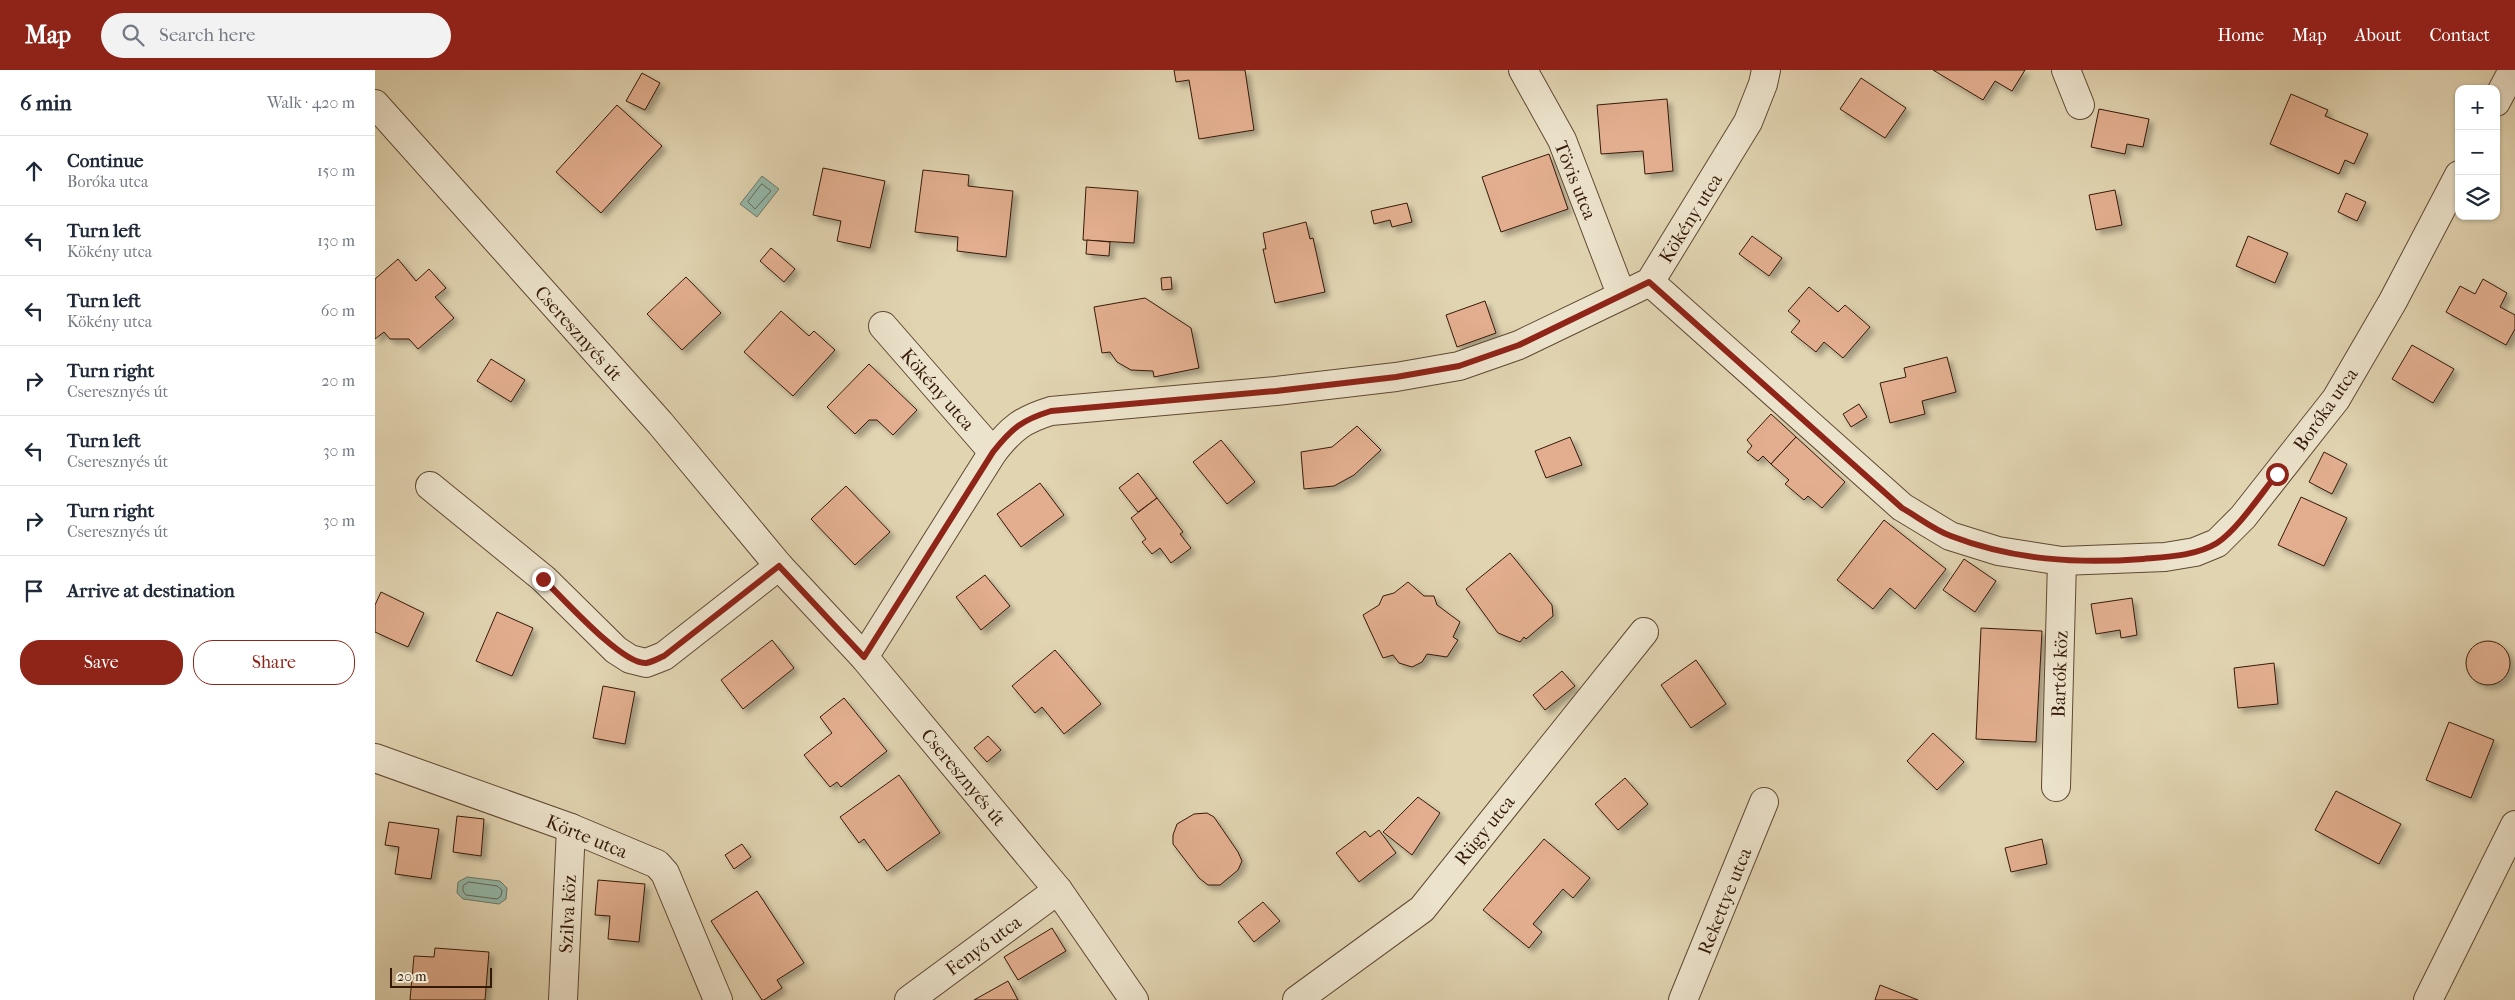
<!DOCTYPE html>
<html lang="en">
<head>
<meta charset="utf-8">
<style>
  body { margin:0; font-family:"IM FELL French Canon",serif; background:#f2f2f3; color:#1f2937 }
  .controls { position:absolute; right:15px; top:15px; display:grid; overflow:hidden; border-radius:10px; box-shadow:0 1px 4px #0004 }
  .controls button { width:45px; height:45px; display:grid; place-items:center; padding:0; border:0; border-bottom:1px solid #e0e1e3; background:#fff; color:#1f2937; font:25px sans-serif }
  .scale { position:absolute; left:15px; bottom:12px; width:102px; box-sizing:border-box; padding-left:5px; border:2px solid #351907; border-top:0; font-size:14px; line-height:18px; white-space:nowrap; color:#351907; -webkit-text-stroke:4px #ece3cc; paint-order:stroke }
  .stop { position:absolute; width:15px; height:15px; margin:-11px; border:4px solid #8f2418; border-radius:50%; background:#fff }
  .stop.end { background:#8f2418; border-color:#fff; box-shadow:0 1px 5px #0008 }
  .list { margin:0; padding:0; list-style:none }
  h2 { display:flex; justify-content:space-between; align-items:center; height:65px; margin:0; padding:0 20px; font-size:21px }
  h2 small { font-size:16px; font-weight:400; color:#747a83 }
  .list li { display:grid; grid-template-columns:32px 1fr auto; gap:15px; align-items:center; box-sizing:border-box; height:70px; padding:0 20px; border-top:1px solid #e0e1e3 }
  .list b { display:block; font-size:19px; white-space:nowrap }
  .list p { margin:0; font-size:16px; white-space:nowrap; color:#747a83 }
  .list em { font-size:16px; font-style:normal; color:#747a83 }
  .actions { display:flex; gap:10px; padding:15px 20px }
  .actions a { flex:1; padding:11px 0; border:1px solid #8f2418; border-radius:20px; text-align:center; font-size:18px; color:#8f2418 }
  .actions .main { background:#8f2418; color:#fff }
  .icon { flex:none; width:28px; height:28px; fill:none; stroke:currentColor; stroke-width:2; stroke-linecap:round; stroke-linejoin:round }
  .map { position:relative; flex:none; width:2140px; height:930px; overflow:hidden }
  header { display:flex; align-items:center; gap:30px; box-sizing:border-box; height:70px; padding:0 25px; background:#8f2418; color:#fff }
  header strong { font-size:24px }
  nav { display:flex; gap:28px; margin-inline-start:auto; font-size:18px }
  .search { width:350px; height:45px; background:#f2f2f3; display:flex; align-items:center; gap:12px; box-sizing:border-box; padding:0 18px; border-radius:28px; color:#747a83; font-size:19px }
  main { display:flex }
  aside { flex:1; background:#fff }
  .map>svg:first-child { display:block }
</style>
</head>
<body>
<header>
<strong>Map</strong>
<div class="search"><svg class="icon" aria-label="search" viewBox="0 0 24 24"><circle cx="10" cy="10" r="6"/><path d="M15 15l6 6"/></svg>Search here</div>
<nav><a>Home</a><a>Map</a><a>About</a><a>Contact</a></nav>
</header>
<main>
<aside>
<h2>6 min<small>Walk · 420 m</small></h2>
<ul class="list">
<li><svg class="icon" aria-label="ahead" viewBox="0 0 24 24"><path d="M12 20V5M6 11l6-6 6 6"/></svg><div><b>Continue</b><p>Boróka utca</p></div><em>150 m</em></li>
<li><svg class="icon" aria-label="left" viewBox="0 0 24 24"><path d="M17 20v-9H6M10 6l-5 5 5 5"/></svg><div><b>Turn left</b><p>Kökény utca</p></div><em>130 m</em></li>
<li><svg class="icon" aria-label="left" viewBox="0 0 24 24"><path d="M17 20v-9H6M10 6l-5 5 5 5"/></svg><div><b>Turn left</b><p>Kökény utca</p></div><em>60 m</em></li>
<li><svg class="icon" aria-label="right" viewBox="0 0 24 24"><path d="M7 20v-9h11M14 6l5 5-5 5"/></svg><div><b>Turn right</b><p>Cseresznyés út</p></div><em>20 m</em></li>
<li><svg class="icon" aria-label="left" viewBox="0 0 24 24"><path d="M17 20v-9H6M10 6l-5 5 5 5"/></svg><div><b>Turn left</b><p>Cseresznyés út</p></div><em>30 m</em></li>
<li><svg class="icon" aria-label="right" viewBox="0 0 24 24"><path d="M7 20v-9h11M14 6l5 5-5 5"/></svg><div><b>Turn right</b><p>Cseresznyés út</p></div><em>30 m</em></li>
<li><svg class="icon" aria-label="arrive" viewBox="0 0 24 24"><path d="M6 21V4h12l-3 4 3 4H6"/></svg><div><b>Arrive at destination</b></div></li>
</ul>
<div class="actions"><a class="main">Save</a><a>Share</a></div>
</aside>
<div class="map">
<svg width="2140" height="930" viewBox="0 0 2140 930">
  <defs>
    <filter id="shadow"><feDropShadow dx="4.5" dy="4.5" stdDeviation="2.5" flood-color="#0004"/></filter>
  </defs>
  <rect width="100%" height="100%" fill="#e1d4b1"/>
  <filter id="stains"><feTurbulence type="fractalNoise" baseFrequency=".004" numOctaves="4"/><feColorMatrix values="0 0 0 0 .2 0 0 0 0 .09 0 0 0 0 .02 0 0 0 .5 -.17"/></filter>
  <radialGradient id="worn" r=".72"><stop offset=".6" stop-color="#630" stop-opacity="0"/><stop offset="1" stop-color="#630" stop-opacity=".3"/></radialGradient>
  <g fill="#94b8a9" stroke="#6e7868">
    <path d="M387,106l17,13 -22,28 -17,-13z"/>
    <path d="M92,807l33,4 7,7 -1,11 -7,5 -36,-5 -6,-6 1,-11z"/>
  </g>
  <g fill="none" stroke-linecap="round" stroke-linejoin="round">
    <g stroke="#646858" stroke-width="1">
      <path d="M387,114l9,7 -16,18 -7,-7z"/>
      <path d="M94,812l28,4 5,4 -1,6 -4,3 -31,-4 -3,-4v-5z"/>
    </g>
  </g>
  <g fill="#e2ae8f" stroke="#351907" filter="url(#shadow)">
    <path d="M799,0h71l9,60 -55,9 -10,-59 -13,2z"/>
    <path d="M1558,0h92l-13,21 -17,-10 -12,19z"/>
    <path d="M267,3l18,10 -15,27 -19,-9z"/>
    <path d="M1486,8l45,30 -21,30 -45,-29z"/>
    <path d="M1916,24l37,16 -3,6 43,18 -14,30 -9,-4 -6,14 -69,-30z"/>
    <path d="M1292,29l6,72 -28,3 -2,-23 -42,3 -4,-49z"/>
    <path d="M242,35l45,41 -61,67 -45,-41z"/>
    <path d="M1724,39l50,10 -6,28 -16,-3 -2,10 -34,-7z"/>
    <path d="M1174,84l19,55 -67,23 -19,-55z"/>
    <path d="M448,98l62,13 -15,67 -33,-7 4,-20 -28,-6z"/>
    <path d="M548,100l46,5 -1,11 45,5 -7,66 -49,-6 1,-14 -43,-5z"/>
    <path d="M711,117l52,4 -4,52 -51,-3z"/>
    <path d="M1740,120l7,35 -26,5 -7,-35z"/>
    <path d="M1971,123l20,9 -9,19 -19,-9z"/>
    <path d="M1032,133l5,19 -20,5 -2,-7 -16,4 -3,-13z"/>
    <path d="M931,152l4,17 3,-1 12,54 -50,11 -12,-54h3l-3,-16z"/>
    <path d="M1377,166l30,22 -13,18 -30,-22z"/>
    <path d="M1873,166l40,17 -13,30 -39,-17z"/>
    <path d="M712,170l23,2 -1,14 -23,-2z"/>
    <path d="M396,178l24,21 -11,13 -24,-21z"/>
    <path d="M23,189l18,22 13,-12 17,19 -11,9 19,21 -36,31 -9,-10h-19l-6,-7 -9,7v-60z"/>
    <path d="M311,207l35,36 -39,37 -35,-36z"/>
    <path d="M796,207l1,12 -10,1 -1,-12z"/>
    <path d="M2108,209l24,14 -7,14 15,8v14l-9,16 -60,-33 14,-26 15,8z"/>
    <path d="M1434,217l29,25 7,-7 25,22 -27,31 -19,-16 -8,10 -25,-20 9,-11 -12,-10z"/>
    <path d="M770,228l46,30 8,40 -45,9 -1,-6 -22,-1 -14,-8 -7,-10 -8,1 -8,-46z"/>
    <path d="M1110,231l11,32 -39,14 -11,-32z"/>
    <path d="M406,241l28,25 5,-5 21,19 -42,46 -49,-44z"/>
    <path d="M2037,275l42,24 -21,34 -41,-24z"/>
    <path d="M1572,287l9,35 -34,9 3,13 -35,9 -10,-40 26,-6 -2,-9z"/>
    <path d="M116,289l34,21 -14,22 -34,-21z"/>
    <path d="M494,294l48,46 -24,25 -16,-15h-8l-14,14 -28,-27z"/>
    <path d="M1484,334l8,13 -16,10 -8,-13z"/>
    <path d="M1396,344l25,23 -25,27 -8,-8 -5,5 -11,-9 5,-6 -5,-6z"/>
    <path d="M982,356l24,24 -27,25 -20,11 -30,3 -3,-37 31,-5z"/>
    <path d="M1195,367l12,28 -36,13 -11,-27z"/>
    <path d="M1421,367l49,45 -23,26 -14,-12 -4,4 -19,-16 4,-4 -18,-16z"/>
    <path d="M846,370l34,42 -28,22 -34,-42z"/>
    <path d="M1949,382l23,12 -15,30 -23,-12z"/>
    <path d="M763,403l19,25 -19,14 -19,-24z"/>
    <path d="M665,413l24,32 -43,32 -24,-33z"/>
    <path d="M471,416l44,46 -35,33 -44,-46z"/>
    <path d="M1926,427l46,21 -23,48 -46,-21z"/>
    <path d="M782,428l26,34 -3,2 11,14 -20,15 -11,-15 -8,6 -10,-12 4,-3 -15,-21z"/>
    <path d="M1509,450l62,49 -31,40 -25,-21 -17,21 -36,-29z"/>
    <path d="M1135,483l42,52 1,11 -27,23 -2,-2 -4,5 -22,-9 -32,-44z"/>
    <path d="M1589,489l32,22 -21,31 -32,-22z"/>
    <path d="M610,505l25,31 -29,24 -25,-33z"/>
    <path d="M1033,512l16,14h10l3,9 23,17 -7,15 5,3 -11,17 -20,-3 -5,8 -10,5 -13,-4 -6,-8 -10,3 -20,-43 16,-10 4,-9 11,-3z"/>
    <path d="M6,522l43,21 -16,34 -33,-15v-27z"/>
    <path d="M1757,528l5,37 -16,3 -1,-8 -24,4 -5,-30z"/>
    <path d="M122,542l36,16 -21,48 -36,-15z"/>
    <path d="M1606,558l61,3 -6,111 -60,-3z"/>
    <path d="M397,570l22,28 -51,41 -22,-29z"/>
    <circle cx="2113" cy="593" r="22"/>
    <path d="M680,580l46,54 -37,30 -22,-27 -7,6 -23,-27z"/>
    <path d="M1321,590l30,44 -35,24 -30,-43z"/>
    <path d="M1899,593l4,41 -40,4 -4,-40z"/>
    <path d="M1187,601l13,15 -30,24 -12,-15z"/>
    <path d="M228,616l32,6 -10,52 -32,-6z"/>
    <path d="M469,628l43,53 -46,36 -4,-5 -7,5 -26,-32 28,-22 -12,-16z"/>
    <path d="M2074,652l45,18 -23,58 -45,-18z"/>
    <path d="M1558,663l31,29 -27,28 -30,-29z"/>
    <path d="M613,666l13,14 -14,12 -13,-14z"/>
    <path d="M524,705l41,58 -53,38 -23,-32 -5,4 -19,-26z"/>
    <path d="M1250,708l23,26 -30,26 -23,-26z"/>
    <path d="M1961,721l65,33 -22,40 -64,-34z"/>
    <path d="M1043,727l22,16 -28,42 -29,-23z"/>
    <path d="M832,743l7,4 24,35 4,9 -4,9 -18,15h-12l-9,-7 -26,-34v-9l4,-11 17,-10z"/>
    <path d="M82,746l27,3 -3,37 -28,-4z"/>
    <path d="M14,752l50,7 -8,50 -36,-5 4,-27 -14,-2z"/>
    <path d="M1004,760l17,23 -37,29 -23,-29 29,-22 5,6z"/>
    <path d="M1169,769l46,39 -17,20 -10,-9 -30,35 9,8 -13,16 -46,-38z"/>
    <path d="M1667,769l5,25 -36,8 -6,-24z"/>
    <path d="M367,774l9,13 -17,12 -9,-14z"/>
    <path d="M223,810l47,4 -6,58 -31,-3 2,-23 -15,-1z"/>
    <path d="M382,821l47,72 -27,17 5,8 -18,12h-2l-51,-79z"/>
    <path d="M888,832l17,19 -26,21 -16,-20z"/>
    <path d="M677,858l14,23 -48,29 -14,-23z"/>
    <path d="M60,878l54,4 -4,48h-75l4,-44 20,1z"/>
    <path d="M633,911l10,19h-44z"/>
    <path d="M1505,915l38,15h-43z"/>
  </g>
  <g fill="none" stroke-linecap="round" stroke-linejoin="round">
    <g stroke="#604832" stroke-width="30">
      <g id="minor">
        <path d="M1148,0l39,70 59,154"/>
        <path d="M1691,0l14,35"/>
        <path d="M2121,32l17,-32"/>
        <path d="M0,34l285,319 119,143 85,91 194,233 76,110"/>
        <path d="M1275,212l252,225 48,29 48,15 64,10 103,-4 30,-5 22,-9 26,-26 93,-118 57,-98 66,-126"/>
        <path d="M508,256l110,126"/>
        <path d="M55,416l114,93 72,71 14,9 16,4 18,-7 115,-90"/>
        <path d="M489,587l129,-205c19,-24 29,-32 58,-41l225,-20 120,-14 63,-11 60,-21 131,-63 98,-160 15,-38 3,-14"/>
        <path d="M0,688l196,70 86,36 8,9 53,127"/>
        <path d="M1681,717l6,-226"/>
        <path d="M188,930l8,-172"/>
        <path d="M534,930l149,-110"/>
        <path d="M922,930l125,-91 222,-277"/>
        <path d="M1308,930l81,-198"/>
        <path d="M2053,930l87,-175"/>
      </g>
    </g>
    <use href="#minor" stroke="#ece3cc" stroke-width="28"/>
  </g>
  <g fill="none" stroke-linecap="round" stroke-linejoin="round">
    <path stroke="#8f2418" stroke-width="6" d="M168,509c19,18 79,86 103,84 6,-1 13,-5 18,-7l115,-90 85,91 129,-205c19,-24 29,-32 58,-41l225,-20 120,-14 63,-11 60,-21 130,-63 253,226c16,9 32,22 49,28 62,24 126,28 192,23 23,-2 53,-3 74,-16 20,-13 44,-49 60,-69"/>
  </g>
  <g text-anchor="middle" stroke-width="4" stroke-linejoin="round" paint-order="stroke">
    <g font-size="19" fill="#351907" stroke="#ece3cc">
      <text transform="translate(1201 110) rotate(68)" y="7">Tövis utca</text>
      <text transform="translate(1315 148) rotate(-58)" y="7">Kökény utca</text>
      <text transform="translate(204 263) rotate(48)" y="7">Cseresznyés út</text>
      <text transform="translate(563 319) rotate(49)" y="7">Kökény utca</text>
      <text transform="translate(1950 339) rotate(-55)" y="7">Boróka utca</text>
      <text transform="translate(1684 604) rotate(-88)" y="7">Bartók köz</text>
      <text transform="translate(589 707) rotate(50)" y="7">Cseresznyés út</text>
      <text transform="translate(1109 760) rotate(-51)" y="7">Rügy utca</text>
      <text transform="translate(212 766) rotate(22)" y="7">Körte utca</text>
      <text transform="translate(1349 831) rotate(-68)" y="7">Rekettye utca</text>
      <text transform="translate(192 844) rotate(-87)" y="7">Szilva köz</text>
      <text transform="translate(608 875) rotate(-36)" y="7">Fenyő utca</text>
    </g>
  </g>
  <rect width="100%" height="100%" filter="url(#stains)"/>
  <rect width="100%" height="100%" fill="url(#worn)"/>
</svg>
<div class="controls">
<button>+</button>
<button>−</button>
<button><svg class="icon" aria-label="layers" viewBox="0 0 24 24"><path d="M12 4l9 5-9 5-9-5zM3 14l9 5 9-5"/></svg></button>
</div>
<div class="scale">20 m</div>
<div class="stop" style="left:1902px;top:404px"></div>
<div class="stop end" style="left:168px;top:509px"></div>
</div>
</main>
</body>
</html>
